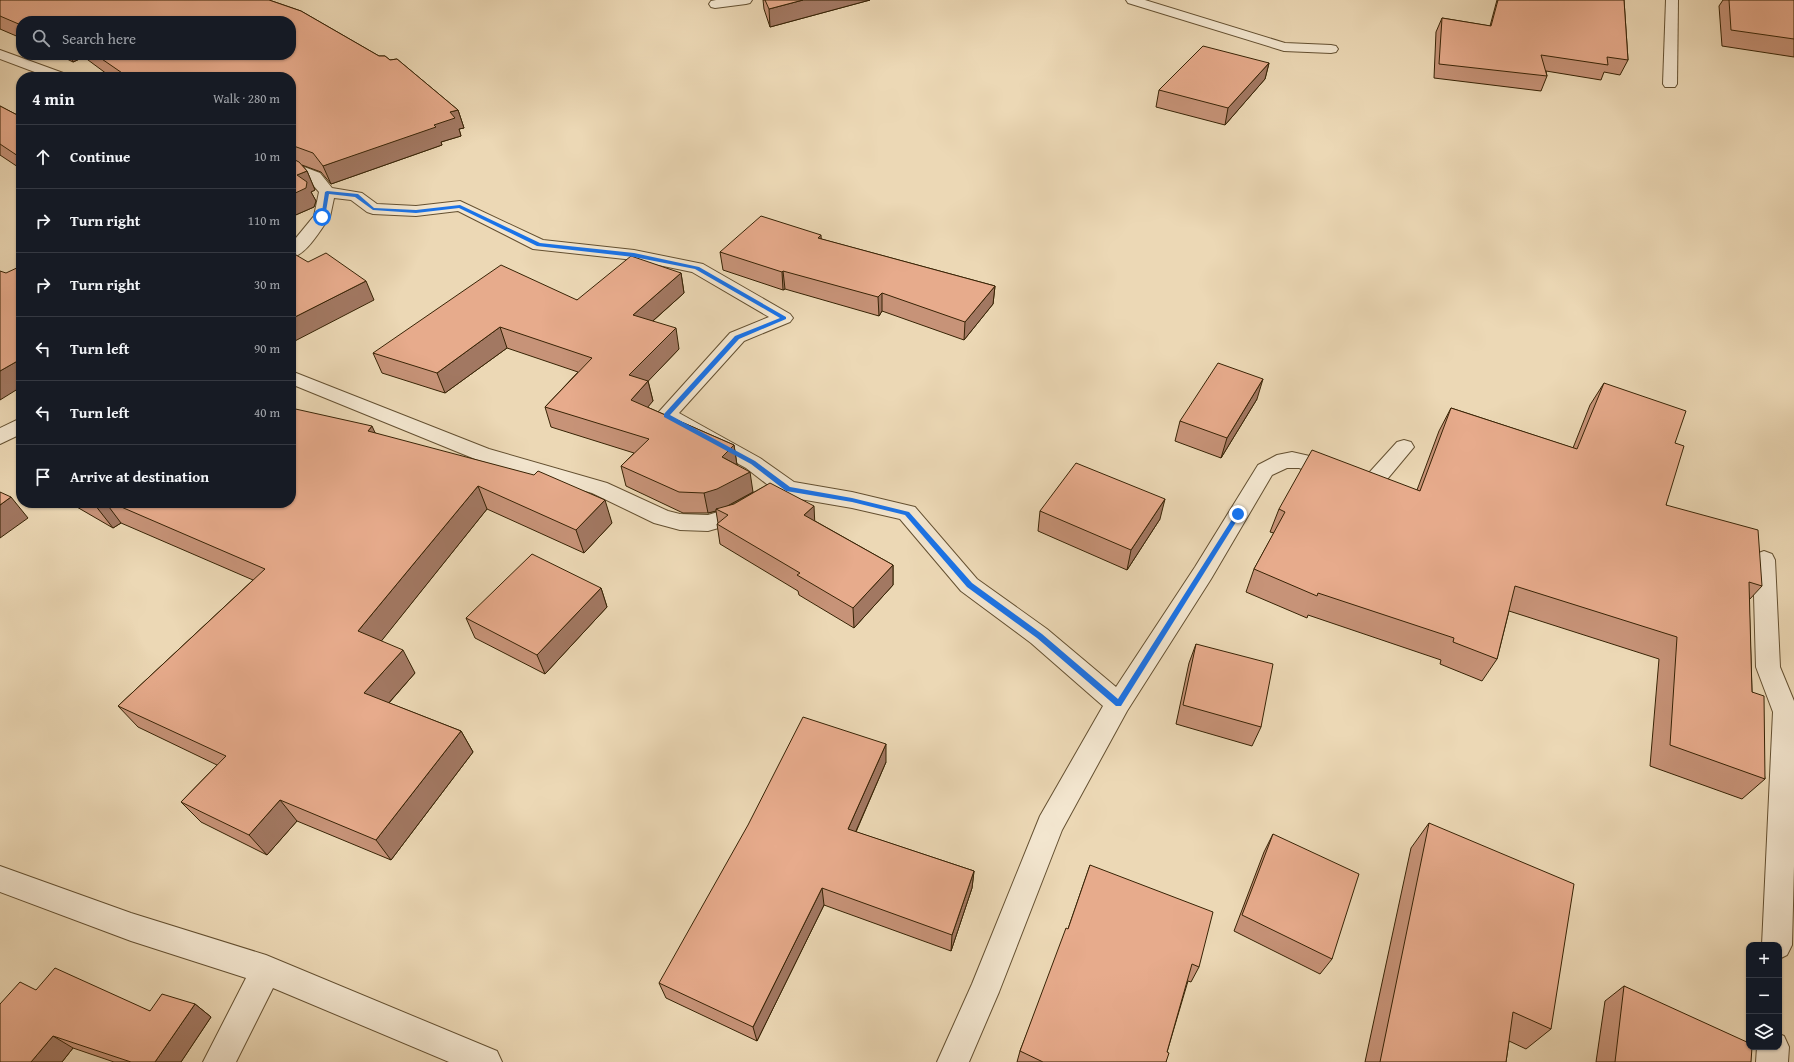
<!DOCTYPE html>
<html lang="en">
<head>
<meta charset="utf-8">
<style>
  body { margin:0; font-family:"Gentium Book Plus",serif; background:#20242c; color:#f1f3f6 }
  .controls { position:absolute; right:12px; bottom:12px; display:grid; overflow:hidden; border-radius:8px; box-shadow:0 1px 3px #0004 }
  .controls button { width:36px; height:36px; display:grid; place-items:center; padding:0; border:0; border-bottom:1px solid #363941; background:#171b24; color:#f1f3f6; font:20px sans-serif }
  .stop { position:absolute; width:12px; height:12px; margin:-9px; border:3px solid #1a73e8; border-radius:50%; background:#fff }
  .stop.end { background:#1a73e8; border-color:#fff; box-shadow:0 1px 4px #0008 }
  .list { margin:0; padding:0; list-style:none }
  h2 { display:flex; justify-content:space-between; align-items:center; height:52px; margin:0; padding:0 16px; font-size:17px }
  h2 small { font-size:13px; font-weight:400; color:#9ea1a6 }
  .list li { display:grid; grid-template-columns:26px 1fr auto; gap:12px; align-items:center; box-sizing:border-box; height:64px; padding:0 16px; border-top:1px solid #363941 }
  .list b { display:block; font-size:15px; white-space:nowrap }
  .list em { font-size:13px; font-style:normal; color:#9ea1a6 }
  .icon { flex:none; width:22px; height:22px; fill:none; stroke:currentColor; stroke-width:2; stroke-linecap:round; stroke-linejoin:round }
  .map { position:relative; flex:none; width:1794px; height:1062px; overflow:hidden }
  .search { position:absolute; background:#171b24; box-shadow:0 1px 3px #0004; left:16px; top:16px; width:280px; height:44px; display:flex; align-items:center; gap:10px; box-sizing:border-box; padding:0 14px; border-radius:16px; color:#9ea1a6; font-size:15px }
  .panel { position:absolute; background:#171b24; box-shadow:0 1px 3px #0004; left:16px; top:72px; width:280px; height:436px; border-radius:16px }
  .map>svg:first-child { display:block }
</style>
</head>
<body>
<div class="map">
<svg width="1794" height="1062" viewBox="0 0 1794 1062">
  <rect width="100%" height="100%" fill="#ecd8b5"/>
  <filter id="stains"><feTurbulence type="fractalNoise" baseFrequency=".005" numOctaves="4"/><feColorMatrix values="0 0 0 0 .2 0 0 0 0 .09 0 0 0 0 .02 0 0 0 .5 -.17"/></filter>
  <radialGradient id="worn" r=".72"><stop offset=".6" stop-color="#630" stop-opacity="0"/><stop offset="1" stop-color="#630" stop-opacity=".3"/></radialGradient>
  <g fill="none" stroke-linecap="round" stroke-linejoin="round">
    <g stroke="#645031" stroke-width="2">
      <g id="street">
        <path d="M716,0h36l-2,3 -4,1 -31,4 -4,-1 -2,-3 2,-3z"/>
        <path d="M1126,0h19l140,43 46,2 5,1 2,3 -2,3 -5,1 -47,-2 -156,-48z"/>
        <path d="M1666,0h12l-1,84 -2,3h-10l-2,-3z"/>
        <path d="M0,50l66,24 2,3h-20l-48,-18z"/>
        <path d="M291,162l29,11 12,15 30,5 15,11 39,2 44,-5 83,39 91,10 69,14 87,50 3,4 -3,4 -46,19 -65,72 81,45 34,24 58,10 63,15 62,72 70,50 69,58 79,-120 63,-102 19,-10 15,-3 22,5 31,13 22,5 30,-33 7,-2 7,2 3,5 -35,42 -7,3 -20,-5 -53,-19h-12l-15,7 -61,104 -84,132 -65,119 -63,162 -30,70h-32l35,-78 68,-168 63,-110 -72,-63 -70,-52 -61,-72 -48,-11 -64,-11 -12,2 -40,24 -28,8 -28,-1 -26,-7 -62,-30 -117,-34 -184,-75v-13l198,78 118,34 61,28 12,3 28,1 13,-4 47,-26 -22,-17 -87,-48 -3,-5 74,-82 39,-16 -77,-45 -58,-12 -101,-11 -75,-38 -42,5 -43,-2 -6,-2 -16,-12 -17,-2 -4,19 -2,3c-10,13 -21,34 -37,38v-14l23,-28 5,-24 -11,-13 -17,-7z"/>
        <path d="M21,418v16l-21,10v-16z"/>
        <path d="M1764,551l8,3 3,6 5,107 14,34v165l-2,79 -5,10 -8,4v-14h-17l11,-233 -17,-45 -3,-107 3,-6z"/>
        <path d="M0,866l131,47 135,42 231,96 5,11h-53l-176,-74 -37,74h-33l43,-84 -115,-37 -131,-49z"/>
        <path d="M1779,1034l5,2 5,11 -1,15h-32l1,-15h22z"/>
      </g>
    </g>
    <use href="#street" fill="#f3e6cf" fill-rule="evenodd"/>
  </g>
  <g fill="#c79378" stroke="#372305">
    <path d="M0,0h269l32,11 78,45h6l5,4 7,-1 61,51 6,18 -5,1 2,7 -20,6 1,3 -111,39 -10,-12 -19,-7 5,6 8,19 -4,2 5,9 -2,6 -23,10v-140h-180l-27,-20 -11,5 -14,-7h232v-34h-270v17l-21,-9z"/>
    <path d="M763,0h107l-100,27 -6,-18z"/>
    <path d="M1497,0h127l4,60 -8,15 -16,-3 -3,8 -55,-9 1,5 -6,15 -107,-13 2,-46 6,-14 48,8z"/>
    <path d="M1723,0h71v57l-72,-11 -3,-40z"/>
    <path d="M1269,63l-4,16 -40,46 -69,-18 3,-17z"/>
    <path d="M0,106l21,11v52l-21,-14z"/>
    <path d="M821,239l174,47 -2,18 -29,36 -82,-29 -3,5 -94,-27 -2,1 -60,-20 -3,-18z"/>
    <path d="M681,273l3,20 -31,28 26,28 -31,32 5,20 -6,6 87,38 3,20 16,27 -26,14 88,15 78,44v20l-39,43 -55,-33 -1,-4 -78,-47 -3,-20 1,-1 -2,-12 -8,2h-25l-57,-27 -5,-20 13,-13 -83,-26 -6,-20 33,-35 -71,-24 -62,45 -63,-20 -9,-20z"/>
    <path d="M1604,383l71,60 -9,62 96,81 -13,14 3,92 13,87 -23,20 -92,-33 9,-107 -150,-48 -12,48 -15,22 -42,-17 1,-4 -133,-45 -1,3 -61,-26 8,-23 20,-36 -4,-1 9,-23 138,-19 22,-59 12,-23 122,40 17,-43z"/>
    <path d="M1257,399l-36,59 -46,-17 5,-20z"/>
    <path d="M375,433l237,90 -28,30 -97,-44 -106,132 34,32 -26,30 72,28 12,21 -82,108 -94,-39 -30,34 -66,-33 -20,-20 36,-37 -79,-38 -20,-21 135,-126 -132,-57 -8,5 -43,-25h221z"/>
    <path d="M1040,511l120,8 -33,51 -89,-39z"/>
    <path d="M601,588l6,19 -62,67 -70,-36 -9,-20z"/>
    <path d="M1196,644l65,83 -9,19 -76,-22 13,-61z"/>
    <path d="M886,762l-30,70 118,39 -2,17 -21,63 -127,-46 -67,136 -91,-43 -7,-15z"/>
    <path d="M1429,823l122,206 -25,20 -17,-8 -3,21h-141l46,-214z"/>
    <path d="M1273,834l59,125 -12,15 -86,-43 30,-79z"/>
    <path d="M1090,865l109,102 -8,15 -3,-1 -21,71 -1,10h-149l3,-11 48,-122z"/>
    <path d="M1624,986l127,76h-155l9,-61z"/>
    <path d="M36,990l114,21 45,-7 16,13 -30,45h-67l-41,-14 -11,14z"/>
  </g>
  <g fill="#a27862" stroke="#372305">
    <path d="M803,0h67l-100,27 -1,-18z"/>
    <path d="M70,55h12l2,2 -11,5z"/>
    <path d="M1269,63l-4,16 -40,46 3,-17z"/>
    <path d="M458,110l6,18 -5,1 2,7 -20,6 1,3 -111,39 -8,-18 111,-41 16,-13z"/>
    <path d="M307,171l8,19 -4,2 5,9 -2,6 -23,10v-22l6,-20z"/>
    <path d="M821,235l1,18 -4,-15z"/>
    <path d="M783,271l2,18 -2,1 -1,-18z"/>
    <path d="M681,273l3,20 -47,42 -4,-20z"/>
    <path d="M366,281l8,19 -83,43v-24z"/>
    <path d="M995,286l-2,18 -29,36 1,-18z"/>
    <path d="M882,293v18l-3,5 -1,-19z"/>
    <path d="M500,327l7,21 -62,45 -8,-20z"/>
    <path d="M676,328l3,21 -45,47 -5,-21z"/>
    <path d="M21,359v28l-21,13v-29z"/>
    <path d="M1263,379l-6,20 -36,59 6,-20z"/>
    <path d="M648,381l5,20 -17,20 -5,-21z"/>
    <path d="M372,426l11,24 -15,-19z"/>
    <path d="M734,445l3,20 -15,-8z"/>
    <path d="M750,472l3,20 -33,18 -4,-1v2l-8,2 -4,-20z"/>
    <path d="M478,486l9,23 -116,145 -13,-23z"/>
    <path d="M11,497l17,21 -28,20v-33z"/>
    <path d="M1165,499l-5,20 -33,51 4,-20z"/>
    <path d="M605,500l7,23 -28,30 -8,-23z"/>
    <path d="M98,503h8l15,20 -8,5 -18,-23z"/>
    <path d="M814,506l1,21 -11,-12z"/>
    <path d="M893,565v20l-39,43 -1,-20z"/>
    <path d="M601,588l6,19 -62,67 -8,-19z"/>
    <path d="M403,650l12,23 -37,42 -14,-22z"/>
    <path d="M461,731l12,21 -82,108 -15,-20z"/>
    <path d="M886,744v18l-37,85 -1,-18z"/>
    <path d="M280,800l17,21 -30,34 -18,-20z"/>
    <path d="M974,871l-2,17 -21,63 1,-16z"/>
    <path d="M822,888l2,17 -67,136 -4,-14z"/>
    <path d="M195,1004l16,13 -30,45h-26z"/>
    <path d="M53,1036l20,12 -11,14h-31z"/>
  </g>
  <g fill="#e7ab8c" stroke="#372305">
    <path d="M0,0h269l32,11 78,45h6l5,4 7,-1 61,51 -8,2 5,6 -21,7 2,2 -113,39 -10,-13 -22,-8v-68h-163l-32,-22h195v-34h-270v4l-21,-9z"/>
    <path d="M765,0h38l-34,9z"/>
    <path d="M1498,0h126l4,60 -21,-3 1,8 -67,-10 6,21 -108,-12 3,-46 49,8z"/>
    <path d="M1729,0h65v39l-63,-9z"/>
    <path d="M1203,46l66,17 -41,45 -69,-18z"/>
    <path d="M0,106l21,11v41l-21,-14z"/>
    <path d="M291,158l8,4 8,9 -10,4 10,7 -1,6 -15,7z"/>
    <path d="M761,216l60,19 -3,3 177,48 -30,36 -83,-29 -4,4 -95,-26 -1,1 -62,-20z"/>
    <path d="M291,252l17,10 18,-9 40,28 -75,38z"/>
    <path d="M631,256l50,17 -48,42 43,13 -47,47 19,6 -17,19 103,45 -12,12 28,15 -33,17 -13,4 -25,-1 -58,-26 28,-27 -104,-32 47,-49 -92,-31 -63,46 -64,-20 128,-88 76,35z"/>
    <path d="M21,266v93l-21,12v-100l6,2z"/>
    <path d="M1218,363l45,16 -36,59 -47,-17z"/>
    <path d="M1604,383l82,28 -11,32 9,3 -18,59 92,25 4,56 -13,-4 3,110 12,4 1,83 -95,-34 7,-108 -162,-51 -18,73 -44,-17 1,-4 -136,-45 -1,3 -63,-27 31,-57 -6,-3 33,-59 108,41 31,-83 126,41z"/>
    <path d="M291,408l81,18 -4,5 166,44 4,-4 67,29 -29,30 -98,-44 -120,145 45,19 -39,43 97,38 -85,109 -96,-40 -31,35 -68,-33 45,-46 -108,-50 147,-137 -153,-66h179z"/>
    <path d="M1076,463l89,36 -34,51 -91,-39z"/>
    <path d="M770,483l44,23 -10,9 89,50 -40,43 -56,-33 3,-2 -83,-49 11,-9 -12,-6 18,-5z"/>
    <path d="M0,492l11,5 -11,8z"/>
    <path d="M92,503h6l-3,2z"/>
    <path d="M532,554l69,34 -64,67 -71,-37z"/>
    <path d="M1196,644l77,20 -12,63 -78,-22z"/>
    <path d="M803,717l83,27 -38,85 126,42 -22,64 -130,-47 -69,139 -94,-44 89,-158z"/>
    <path d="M1429,823l145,61 -23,145 -38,-17 -7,50h-126z"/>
    <path d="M1273,834l86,40 -27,85 -90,-44z"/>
    <path d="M1090,865l123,47 -14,55 -7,-3 -25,88 2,1 -3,9h-123l-23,-11 46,-123 2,1z"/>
    <path d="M55,968l95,43 12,-17 33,10 -40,58h-24l-78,-26 -22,26h-31v-58l20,-22 16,8z"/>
    <path d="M1624,986l125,57v4h3l-1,15h-136z"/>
  </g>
  <path fill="#1a73e8" d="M327,191l31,3 16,14 42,2 44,-5 80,38 94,10 65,14 87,50v2l-47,20 -69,76 85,46 35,26 62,11 57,14 63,71 70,51 76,65 118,-186 2,-1 3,2 -120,192h-5l-79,-68 -70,-51 -62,-72 -53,-13 -66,-11 -35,-27 -87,-47v-3l71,-78 45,-18 -85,-49 -61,-12 -97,-11 -78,-38 -43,5 -43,-3 -18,-13 -26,-3 -4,23 -4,1 4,-26z"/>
  <rect width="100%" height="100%" filter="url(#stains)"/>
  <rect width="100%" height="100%" fill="url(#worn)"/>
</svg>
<div class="controls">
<button>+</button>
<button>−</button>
<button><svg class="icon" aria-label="layers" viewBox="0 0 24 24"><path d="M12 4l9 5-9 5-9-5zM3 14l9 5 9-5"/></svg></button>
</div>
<div class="stop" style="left:322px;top:217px"></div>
<div class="stop end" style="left:1238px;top:514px"></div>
<div class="search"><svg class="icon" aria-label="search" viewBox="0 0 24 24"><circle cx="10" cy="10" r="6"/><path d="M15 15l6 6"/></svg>Search here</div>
<section class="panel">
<h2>4 min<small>Walk · 280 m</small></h2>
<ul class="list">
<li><svg class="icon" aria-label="ahead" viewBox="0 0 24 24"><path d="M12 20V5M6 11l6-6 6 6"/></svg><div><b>Continue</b></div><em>10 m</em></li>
<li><svg class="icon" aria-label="right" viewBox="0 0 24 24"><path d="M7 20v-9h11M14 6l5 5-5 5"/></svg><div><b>Turn right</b></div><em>110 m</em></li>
<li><svg class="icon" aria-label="right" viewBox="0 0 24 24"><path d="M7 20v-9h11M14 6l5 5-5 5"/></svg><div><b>Turn right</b></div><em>30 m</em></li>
<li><svg class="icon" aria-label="left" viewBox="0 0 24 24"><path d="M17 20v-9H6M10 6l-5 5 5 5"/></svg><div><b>Turn left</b></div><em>90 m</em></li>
<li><svg class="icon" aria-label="left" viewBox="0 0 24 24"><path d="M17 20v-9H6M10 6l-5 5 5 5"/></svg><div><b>Turn left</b></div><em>40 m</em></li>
<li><svg class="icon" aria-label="arrive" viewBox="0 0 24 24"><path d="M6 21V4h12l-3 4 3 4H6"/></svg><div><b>Arrive at destination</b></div></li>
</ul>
</section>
</div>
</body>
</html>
